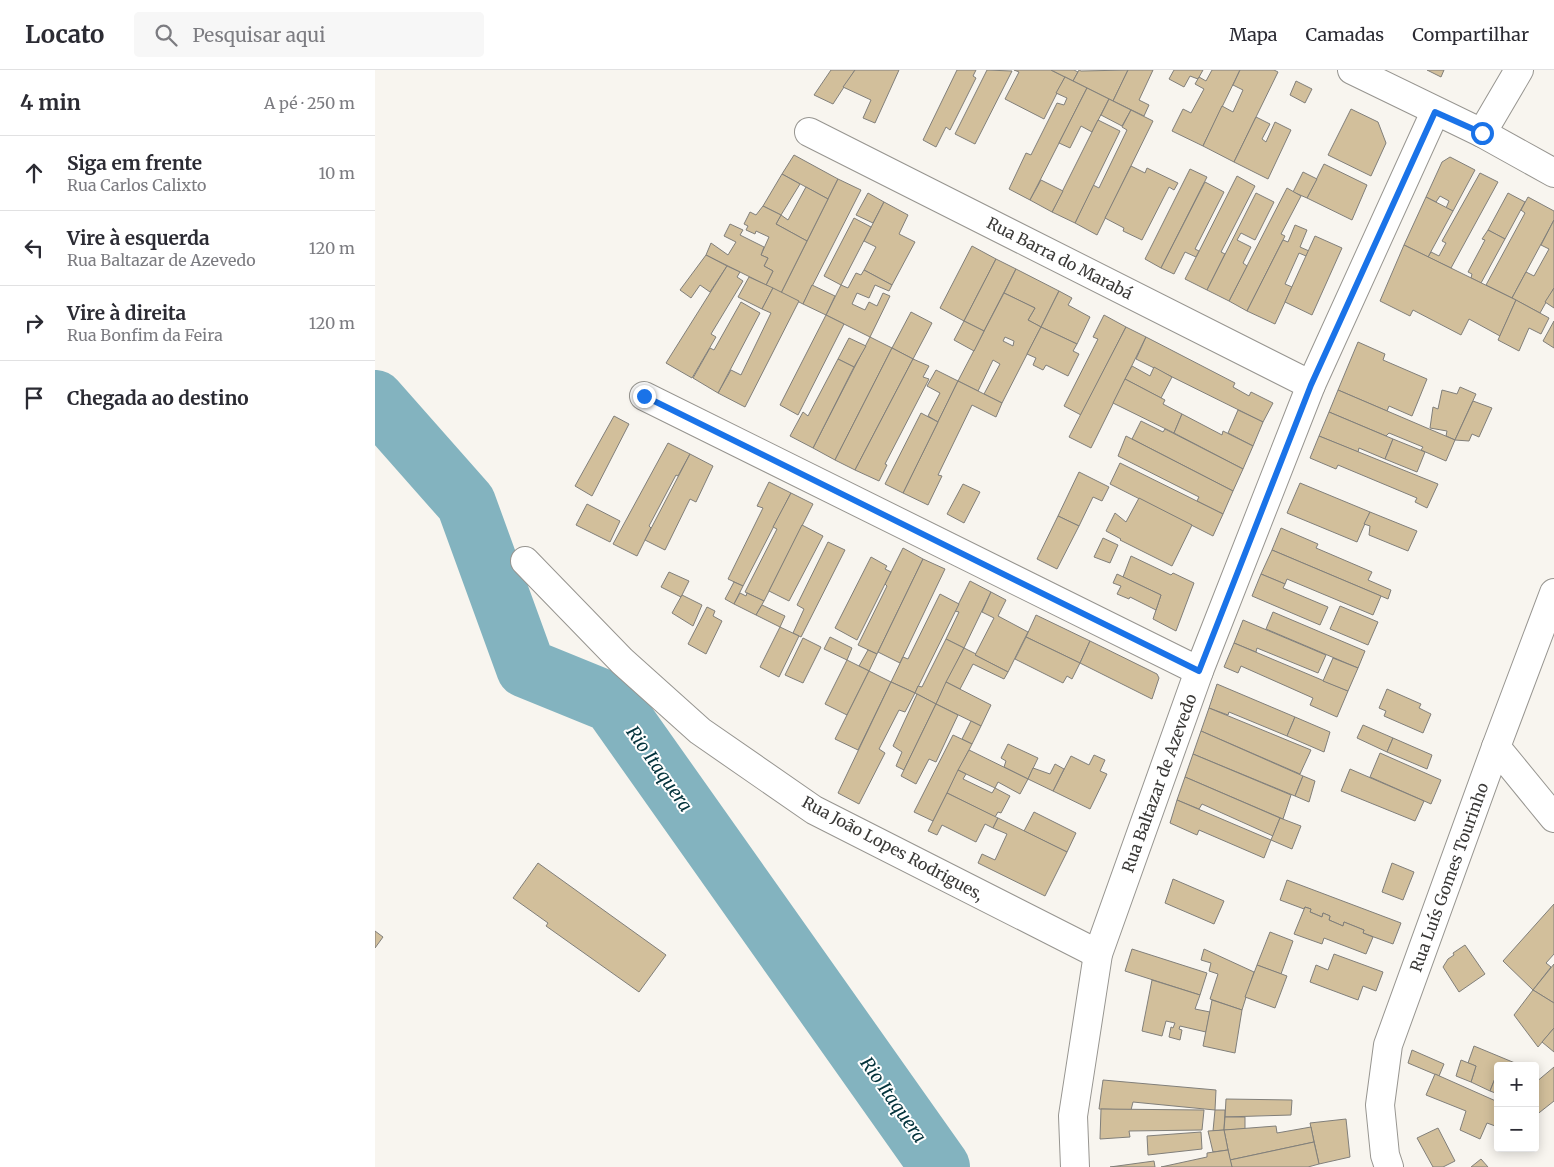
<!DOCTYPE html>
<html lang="pt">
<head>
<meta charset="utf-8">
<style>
  body { margin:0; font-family:Merriweather,serif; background:#f7f7f7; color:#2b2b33 }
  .controls { position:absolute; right:15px; bottom:15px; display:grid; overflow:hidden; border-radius:5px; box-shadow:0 2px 12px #0003 }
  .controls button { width:45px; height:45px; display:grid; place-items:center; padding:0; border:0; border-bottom:1px solid #e1e1e2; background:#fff; color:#2b2b33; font:25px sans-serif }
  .stop { position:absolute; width:15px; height:15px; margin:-11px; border:4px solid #1a73e8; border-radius:50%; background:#fff }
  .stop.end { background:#1a73e8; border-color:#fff; box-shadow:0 1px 5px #0008 }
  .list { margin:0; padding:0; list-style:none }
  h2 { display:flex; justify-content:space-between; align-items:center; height:65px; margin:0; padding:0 20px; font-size:21px }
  h2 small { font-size:16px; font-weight:400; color:#7c7c81 }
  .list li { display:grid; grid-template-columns:32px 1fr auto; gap:15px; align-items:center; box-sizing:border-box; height:75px; padding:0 20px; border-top:1px solid #e1e1e2 }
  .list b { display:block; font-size:19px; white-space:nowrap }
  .list p { margin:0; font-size:16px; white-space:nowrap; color:#7c7c81 }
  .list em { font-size:16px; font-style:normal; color:#7c7c81 }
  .icon { flex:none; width:28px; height:28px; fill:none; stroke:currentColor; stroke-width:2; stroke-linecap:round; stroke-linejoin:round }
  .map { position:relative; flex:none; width:1179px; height:1097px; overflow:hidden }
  header { display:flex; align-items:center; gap:30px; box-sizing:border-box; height:70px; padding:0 25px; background:#fff; border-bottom:1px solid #e1e1e2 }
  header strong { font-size:24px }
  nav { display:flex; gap:28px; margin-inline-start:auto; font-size:18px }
  .search { width:350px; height:45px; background:#f7f7f7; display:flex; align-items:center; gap:12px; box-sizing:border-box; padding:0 18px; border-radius:5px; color:#7c7c81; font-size:19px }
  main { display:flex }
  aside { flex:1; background:#fff }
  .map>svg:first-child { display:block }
</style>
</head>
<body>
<header>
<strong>Locato</strong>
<div class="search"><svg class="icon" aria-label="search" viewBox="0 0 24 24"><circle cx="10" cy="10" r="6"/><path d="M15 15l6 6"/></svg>Pesquisar aqui</div>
<nav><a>Mapa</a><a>Camadas</a><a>Compartilhar</a></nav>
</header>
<main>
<aside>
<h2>4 min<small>A pé · 250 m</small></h2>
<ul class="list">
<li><svg class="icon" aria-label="ahead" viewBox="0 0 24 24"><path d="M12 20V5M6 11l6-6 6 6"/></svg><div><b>Siga em frente</b><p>Rua Carlos Calixto</p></div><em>10 m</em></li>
<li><svg class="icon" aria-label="left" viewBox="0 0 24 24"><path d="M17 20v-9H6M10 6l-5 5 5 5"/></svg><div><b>Vire à esquerda</b><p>Rua Baltazar de Azevedo</p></div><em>120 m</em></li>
<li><svg class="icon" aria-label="right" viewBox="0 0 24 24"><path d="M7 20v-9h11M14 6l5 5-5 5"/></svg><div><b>Vire à direita</b><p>Rua Bonfim da Feira</p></div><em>120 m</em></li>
<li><svg class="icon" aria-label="arrive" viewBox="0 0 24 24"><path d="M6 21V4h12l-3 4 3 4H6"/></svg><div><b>Chegada ao destino</b></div></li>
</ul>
</aside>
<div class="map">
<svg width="1179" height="1097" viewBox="0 0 1179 1097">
  <rect width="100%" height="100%" fill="#f8f5ef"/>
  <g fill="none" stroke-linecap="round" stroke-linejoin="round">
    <path stroke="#83b3bf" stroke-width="60" d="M0,330l91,103 60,165 86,35 328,464"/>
  </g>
  <g fill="#d2bf9b" stroke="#817f7a" fill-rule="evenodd">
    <path d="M456,0h24l-22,34 -19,-9z"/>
    <path d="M480,0h44l-24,53 -12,-5 8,-18 -28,-13z"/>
    <path d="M582,0h19l-3,6 3,2 -26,52 -4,-3 -10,20 -13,-7z"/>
    <path d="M612,0l25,1 -37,73 -20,-10z"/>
    <path d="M639,0h37l14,7 -21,42 -39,-20 14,-27z"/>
    <path d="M676,0h23l4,2 -5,9z"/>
    <path d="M704,0l2,1 47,-1 -15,31 -40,-20z"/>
    <path d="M753,0h25l-14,30 10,5 -5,11 -31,-15z"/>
    <path d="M799,0h29l-5,9 -8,-3 -6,11 -15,-8z"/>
    <path d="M837,0h28l-37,76 -31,-15 11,-22 8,4 13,-24 -9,-5 4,-7 7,4z"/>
    <path d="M865,0h34l4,2 -44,90 -31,-16 19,-40 11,6 10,-22 -10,-5z"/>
    <path d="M1052,0h17l-3,7z"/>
    <path d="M690,7l22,11 -57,112 -21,-11 17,-36 5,2 26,-52 7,2 3,-7 -11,-5z"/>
    <path d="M921,11l16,8 -7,14 -15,-8z"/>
    <path d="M712,18l22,11 -17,33 -11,-6 -11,22 -11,-5z"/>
    <path d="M734,29l22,11 -9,16 -21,-11z"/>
    <path d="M976,39l27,13 8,21 -15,33 -43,-21z"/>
    <path d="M756,40l22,11 -56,114 -22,-12 18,-38 6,3 28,-58 -5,-3z"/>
    <path d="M881,47l14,7 -8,15 4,3 9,-20 16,8 -23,49 -34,-17z"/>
    <path d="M723,50l22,11 -45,92 -23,-11z"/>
    <path d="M419,85l44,24 -10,20 -46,-25z"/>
    <path d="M1075,87l25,13 -22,41 -7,-3 3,-7 -9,-5 -4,6 -10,-5 16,-35z"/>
    <path d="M949,94l43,21 -15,35 -45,-22z"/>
    <path d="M756,96l14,7 2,-5 31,15 -4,7 -5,-3 -27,53 -19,-9 1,-3 -19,-10z"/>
    <path d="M815,99l17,8 -46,91 -16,-9z"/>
    <path d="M928,102l14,7 -10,19 -14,-6z"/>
    <path d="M1105,103l18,9 -47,86 -23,-11 3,-5 8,4 7,-13 -4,-2z"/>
    <path d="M407,104l18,10 -19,31 -18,-9z"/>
    <path d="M862,106l18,10 -34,66 4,2 -18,36 -22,-11z"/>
    <path d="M463,109l23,11 -58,114 -22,-11z"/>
    <path d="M666,110l22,11 -11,21 -22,-12z"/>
    <path d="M830,112l19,10 -29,57 4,2 -3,6 -11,-5 -11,22 -13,-6z"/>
    <path d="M431,117l22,12 -21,42 -31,-17 5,-9 7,5z"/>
    <path d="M912,118l14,8 -20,38 4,2 -2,4 -36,71 -18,-10z"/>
    <path d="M493,123l16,9 -11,21 -17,-8z"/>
    <path d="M881,123l18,9 -19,38 -14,-7 -4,7 14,7 -8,16 4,3 -18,35 -22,-11z"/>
    <path d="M1133,123l17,9 -20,37 -17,-9z"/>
    <path d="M1051,127l27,14 -25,46 -24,-12z"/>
    <path d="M1153,127l26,14v9l-42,78 -26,-13 39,-72 -4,-3z"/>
    <path d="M509,132l24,13 -9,19 16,8 -23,43 -28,-15 12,-23 -12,-6z"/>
    <path d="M388,136l18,9 -5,9 31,17 -26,52 -15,-8 7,-14 -9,-5 4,-8 -7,-3 8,-18 -13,-6 -1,3 -9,-4 2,-4 -4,-2 6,-12 6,3z"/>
    <path d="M479,148l17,9 -30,58 -17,-9z"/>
    <path d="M1179,150v68l-14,25 -28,-15 14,-26 8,4 15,-27 -8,-4z"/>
    <path d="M355,154l13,6 -3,5 24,12 -3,8 7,3 -4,8 9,5 -7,14 -60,-30 5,-12 17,12 8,-13 -12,-6z"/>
    <path d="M920,155l12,5 -7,17 9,4 -3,5 -7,-3 -14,31 7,3 -17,37 -28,-13 36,-71 5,2z"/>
    <path d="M1113,160l17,9 -24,44 -10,-5 1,-4 -4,-2 17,-32 -3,-1z"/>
    <path d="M940,166l27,12 -30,67 -27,-13z"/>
    <path d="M1029,175l112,55 -16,36 -31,-17 -8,16 -48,-25 -3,6 -30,-15z"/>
    <path d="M597,176l24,13 -32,62 -24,-13z"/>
    <path d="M331,185l21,11 -17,26 -10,-7 -9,13 -11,-8z"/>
    <path d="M621,189l20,10 -32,62 -20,-10z"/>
    <path d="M352,196l13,6 -3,5 6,4 -32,53 5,3 -24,41 -26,-15z"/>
    <path d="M641,199l43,22 -18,36 -13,-7 7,-12 -31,-15z"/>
    <path d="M489,200l28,15 -3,6 -14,-6 -6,13 -12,-5 -5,11 13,6 4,-8 8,4 6,-13 7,3 -20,41 -44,-22 15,-30 7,3 8,-15 5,2z"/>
    <path d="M374,207l24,11 -11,21 -24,-12z"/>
    <path d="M437,215l23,11 -9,19 -23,-11z"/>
    <path d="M398,218l26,13 -54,106 -27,-14 13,-23 10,5 30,-62 -9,-4z"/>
    <path d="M1179,218v20l-9,-6z"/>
    <path d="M684,221l13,7 -4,7 22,12 -13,27 -36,-17z"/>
    <path d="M629,223l31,15 -7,12 13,7 -39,76 -18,-9 16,-30 -7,-4 -15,31 -20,-10zM630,267l9,4 -1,5 -10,-5z"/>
    <path d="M1141,230l33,18 -8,16 -12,-6 -10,23 -21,-11z"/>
    <path d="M366,232l19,11 -42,80 -25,-15 17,-30 4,2z"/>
    <path d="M536,242l21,11 -19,36 -21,-11z"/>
    <path d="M451,245l18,9 -46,91 -18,-10z"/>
    <path d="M729,245l22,12 -45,88 -17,-9 34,-67 -5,-2z"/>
    <path d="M589,251l20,10 -10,20 -20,-11z"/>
    <path d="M1179,251v27l-11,-7z"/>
    <path d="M666,257l36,17 -4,7 6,3 -11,22 -22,-11 -3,5 -10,-5 3,-7 -9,-4z"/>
    <path d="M751,257l20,10 -55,111 -22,-11z"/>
    <path d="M495,267l22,11 -57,112 -22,-12z"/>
    <path d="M771,267l89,46 -2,4 16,9 2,-4 22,11 -10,19 -127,-63z"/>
    <path d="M474,268l17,8 -12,21 -16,-8z"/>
    <path d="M983,272l27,12 -2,6 44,19 -15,37 -23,-10 -2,5 -49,-21z"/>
    <path d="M517,278l21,11 -58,111 -20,-10z"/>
    <path d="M463,289l16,8 -41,81 -23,-12 13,-24 5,4z"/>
    <path d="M538,289l16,7 -6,11 6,2 -44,85 2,1 -8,16 -24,-11z"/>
    <path d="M757,296l18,10 4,-9 18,10 -11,21 -36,-19z"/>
    <path d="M561,300l22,11 -20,41 -10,-6 12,-23 -13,-7z"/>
    <path d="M750,309l40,21 -2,4 19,10 -8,19 -61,-30z"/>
    <path d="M583,311l44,22 -6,14 -24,-12 -34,70 4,1 -14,29 -25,-12z"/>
    <path d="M1085,317l16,7 -21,46 -9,-4 1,-5 -17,-3 3,-21 5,2 4,-19 15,4z"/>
    <path d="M963,320l117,50 -9,21 -25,-11 2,-3 -34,-14 -3,3 -57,-24z"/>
    <path d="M1098,331l19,7 -13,29 -7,-3 -3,7 -14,-1z"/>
    <path d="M863,340l25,12 -10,24 -25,-13z"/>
    <path d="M954,342l64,27 -8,20 -26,-11 -1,4 -39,-16z"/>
    <path d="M546,343l17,9 -35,71 -18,-9z"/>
    <path d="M807,344l40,21 1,-4 30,15 -10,23 -69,-36z"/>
    <path d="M239,346l15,8 -37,72 -17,-10z"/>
    <path d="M766,351l22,11 2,-3 78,40 -10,22 -101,-52z"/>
    <path d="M751,366l107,55 -10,23 -26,-13 2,-4 -81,-41z"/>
    <path d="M944,366l119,48 -11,24 -12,-6 2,-4 -79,-33 -2,4 -26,-11z"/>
    <path d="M1018,369l32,13 -8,20 -32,-13z"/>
    <path d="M293,373l22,11 -12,22 -2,-1 -27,51 2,2 -14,28 -24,-12z"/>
    <path d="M315,384l23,12 -17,36 -6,-3 -25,51 -20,-10z"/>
    <path d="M745,393l103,51 -10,22 -103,-52z"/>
    <path d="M704,402l30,15 -7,14 -9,-4 -14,29 -21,-10z"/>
    <path d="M394,412l22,11 -48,93 -15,-7 35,-71 -6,-2z"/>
    <path d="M925,413l70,29 -13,30 -70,-29z"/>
    <path d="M588,414l17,8 -16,31 -17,-9z"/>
    <path d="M416,423l22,11 -49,97 -19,-9 32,-63 -4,-2z"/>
    <path d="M764,428l53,27 -20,41 -52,-26 1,-1 -15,-8 9,-18 11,9z"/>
    <path d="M212,434l33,17 -10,21 -34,-17z"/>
    <path d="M995,442l47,19 -9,20 -39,-16 1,-9 -6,-2z"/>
    <path d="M683,446l21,10 -22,43 -20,-10z"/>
    <path d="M427,455l21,11 -34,65 -20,-10z"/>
    <path d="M906,458l37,16 -2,4 56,24 -4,8 23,10 -3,9 -116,-49z"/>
    <path d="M728,468l15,7 -8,18 -16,-6z"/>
    <path d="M453,472l17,8 -44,87 -8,-4 11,-24 -7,-4z"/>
    <path d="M528,478l20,11 -46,95 -19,-9 29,-59 -2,-2z"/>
    <path d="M897,480l109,46 -8,19 -86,-36 -2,5 -24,-10z"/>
    <path d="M756,486l40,19 2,-2 21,10 -18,48 -23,-12 8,-24 -38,-18z"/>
    <path d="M496,487l16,9 -2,3 6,3 -34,68 -22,-12z"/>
    <path d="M548,489l22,10 -45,94 -22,-11z"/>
    <path d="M294,502l20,9 -8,16 -20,-10z"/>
    <path d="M742,504l44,21 -5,15 -26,-13 -1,2 -12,-5 4,-8 -8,-3z"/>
    <path d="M886,504l24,10 -2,4 45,19 -8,18 -68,-29z"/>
    <path d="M595,511l21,11 -27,56 -18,-9 13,-27 -4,-1z"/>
    <path d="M359,512l9,4 -9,18 -9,-5z"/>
    <path d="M616,522l15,8 -8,16 30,16 -20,40 -33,-17 19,-37 -12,-6z"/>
    <path d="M365,523l6,3 1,-3 17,8 -8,14 -22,-11z"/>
    <path d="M565,524l19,10 -44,89 -24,-11 12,-25 5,2z"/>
    <path d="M307,525l20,10 -9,21 -21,-13z"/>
    <path d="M387,535l23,11 -5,11 -24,-12z"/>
    <path d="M965,536l38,16 -10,23 -38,-16z"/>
    <path d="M332,537l8,4 -2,5 9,5 -16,33 -18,-10z"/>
    <path d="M898,542l92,39 -7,17 -92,-39z"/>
    <path d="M661,545l54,26 -10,22 -54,-26z"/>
    <path d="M868,550l83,35 -8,18 -61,-25 -1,4 -22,-9z"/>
    <path d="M405,557l19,9 -20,41 -19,-10z"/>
    <path d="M455,567l22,11 -5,12 -23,-11z"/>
    <path d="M651,567l54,26 -8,16 -5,-3 -4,7 -48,-24z"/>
    <path d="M428,568l18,9 -18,36 -18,-8z"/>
    <path d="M571,569l18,9 -28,56 -21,-11 3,-7 4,1z"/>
    <path d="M715,571l67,33 2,4 -7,21 -72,-36z"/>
    <path d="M859,573l114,48 -11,26 -27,-12 3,-7 -72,-32 -3,7 -14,-6z"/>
    <path d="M589,578l12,6 -1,1 33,17 -4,7 -31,-15 -13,25 -14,-7z"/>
    <path d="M493,580l9,4 -8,17 -10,-5z"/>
    <path d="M958,588l25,10 -10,23 -25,-10z"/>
    <path d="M472,590l22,11 -22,44 -22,-11z"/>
    <path d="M494,601l22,11 -33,68 -23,-11z"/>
    <path d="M516,612l24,11 -10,19 -6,-2 -20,39 6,4 -26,51 -21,-11z"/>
    <path d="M571,612l45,23 -10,21 -45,-22z"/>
    <path d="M842,614l78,33 -8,19 -58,-24 -1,3 -19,-7z"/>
    <path d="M1012,619l34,15 -2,4 12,6 -8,19 -39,-17 2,-5 -7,-3z"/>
    <path d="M542,624l19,10 -32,66 -8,-4 6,-14 -9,-6z"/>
    <path d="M561,634l22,11 -22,47 -7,-3 -13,25 -15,-8z"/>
    <path d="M834,638l102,42 -11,24 -99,-43z"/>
    <path d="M920,647l35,15 -6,20 -37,-16z"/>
    <path d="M596,651l10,5 -9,18 -10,-5z"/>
    <path d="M988,655l30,13 -6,14 -30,-14z"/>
    <path d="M826,661l102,45 -8,20 -102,-42z"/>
    <path d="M578,665l19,9 -39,77 -19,-9z"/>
    <path d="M1018,668l39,17 -5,14 -40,-17z"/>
    <path d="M633,674l30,14 -10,21 -24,-12 2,-6 -5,-3z"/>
    <path d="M594,680l59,29 -8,15 -22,-12 -3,6 -37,-18z"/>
    <path d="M1005,683l61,27 -10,24 -61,-27z"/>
    <path d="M818,684l98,41 -8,24 -98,-42z"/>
    <path d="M719,685l11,5 -5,11 7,3 -17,35 -37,-18 18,-35 18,9z"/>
    <path d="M680,694l9,5 -11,22 -25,-12 5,-11 17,6z"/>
    <path d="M975,699l74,32 -9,20 -74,-30z"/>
    <path d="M583,700l8,4 -3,5 29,14 3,-5 15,8 -9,17 -3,-1 -3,5 -48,-24z"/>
    <path d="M928,706l12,5 -6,21 -14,-6z"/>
    <path d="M810,707l95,41 -7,18 -71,-32 -3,5 -22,-9z"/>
    <path d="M572,723l51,25 -5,10 -8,-4 -9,18 -34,-17 -5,10 -9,-4z"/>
    <path d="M802,730l94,40 -7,18 -65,-28 -2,5 -27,-12z"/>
    <path d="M659,742l42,21 -9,19 -43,-21z"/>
    <path d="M623,748l69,34 -22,44 -67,-33 4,-9 13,6 12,-26 -14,-6z"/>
    <path d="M905,748l21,8 -9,23 -21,-9z"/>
    <path d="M163,793l128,92 -27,37 -93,-66 2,-3 -35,-25z"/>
    <path d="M1017,793l22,9 -11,28 -21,-8z"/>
    <path d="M798,809l51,22 -10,23 -49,-21z"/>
    <path d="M912,810l114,43 -8,21 -30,-11 1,-3 -20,-8 -1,4 -14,-6 1,-4 -7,-3 -1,4 -12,-5 1,-3 -6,-2 -1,2 -24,-9z"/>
    <path d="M1179,834v50l-8,9 5,4 -18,23 -30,-29z"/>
    <path d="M930,837l6,2 -1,3 12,5 1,-4 7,3 -1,4 14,6 1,-4 20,8 -1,3 10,4 -7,17 -42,-16 -2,6 -28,-10z"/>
    <path d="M0,861l8,6 -8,11z"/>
    <path d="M895,862l23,9 -12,33 -24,-9z"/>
    <path d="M1090,875l20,29 -26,18 -16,-25 5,-8 6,-4 -1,-2z"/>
    <path d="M757,879l75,24 -7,22 -75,-24z"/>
    <path d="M829,879l50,23 -12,38 -32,-11 8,-25 -9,-3 2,-8 -10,-3z"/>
    <path d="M959,884l49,18 -7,19 -13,-5 -5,14 -48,-18 6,-17 12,5z"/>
    <path d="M1179,894v39l-21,-13z"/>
    <path d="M882,895l30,11 -12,32 -30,-11z"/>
    <path d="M777,910l48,15 -5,14 15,3 -4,20 -26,-6 -1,3 3,1 -2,10 -11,-3 2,-10 2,1 2,-5 -9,-2 -4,15 -20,-5z"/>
    <path d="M1158,920l21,13v25l-16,19 -24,-32z"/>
    <path d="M837,930l30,10 -7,43 -32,-7z"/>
    <path d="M1179,958v24l-12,-10z"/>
    <path d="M1099,976l41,17 -1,3h-16v5l-8,20 -19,-9 5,-16 -8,-3z"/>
    <path d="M1037,980l32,14 -5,12 -31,-13z"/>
    <path d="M1086,990l15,6 -5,16 -15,-6z"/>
    <path d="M1179,997v34l-19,15v-33z"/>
    <path d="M1123,1001v23l-8,-3z"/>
    <path d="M1060,1004l63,28v25l-11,-4 -7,16 -20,-9 6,-19 -40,-16z"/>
    <path d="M728,1010l113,10 -1,20 -82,-8 -2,8 -32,-1z"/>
    <path d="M851,1029l66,1 -1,15 -66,2z"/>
    <path d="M726,1039l103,1 -2,20 -73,1 1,6 -30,2z"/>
    <path d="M840,1040h10l-1,20 -11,1z"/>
    <path d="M850,1047h20v12l-21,1z"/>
    <path d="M971,1049l4,38 -31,7 -9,-41z"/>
    <path d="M901,1056l1,7 34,-6 3,15 -84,18 -6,-30z"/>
    <path d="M1063,1058l17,33 -12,6h-10l-16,-29z"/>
    <path d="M849,1060l4,20 -15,2 -5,-21z"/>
    <path d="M826,1062l1,17 -54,6 -1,-19z"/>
    <path d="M939,1072l5,22 -11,3h-76l-2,-7z"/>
    <path d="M853,1080l4,17h-71l46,-10v-4z"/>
    <path d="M1106,1089l7,8h-17z"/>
    <path d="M779,1091l1,6h-45z"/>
  </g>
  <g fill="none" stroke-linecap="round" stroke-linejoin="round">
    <g stroke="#979590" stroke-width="30">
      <g id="minor">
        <path d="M977,0l130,63 72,40"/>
        <path d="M434,62l502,253"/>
        <path d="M1107,63l37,-63"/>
        <path d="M269,326l555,275"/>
        <path d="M150,491l97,100 78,70 114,79 284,144"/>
        <path d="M1121,677l58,71"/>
        <path d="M700,1097l-2,-51 25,-162 101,-283 112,-286 124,-273"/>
        <path d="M1014,1097l-4,-12 -5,-50 8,-60 108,-298 58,-154"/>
      </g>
    </g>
    <use href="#minor" stroke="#fff" stroke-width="28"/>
  </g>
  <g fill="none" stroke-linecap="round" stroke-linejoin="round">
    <path stroke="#1a73e8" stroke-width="6" d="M269,326l555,275 112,-286 124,-273 47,21"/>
  </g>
  <g text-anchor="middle" stroke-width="4" stroke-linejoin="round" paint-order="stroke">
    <g font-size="16" fill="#3a3937" stroke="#fff">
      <text transform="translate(685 188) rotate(27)" y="6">Rua Barra do Marabá</text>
      <text transform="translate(784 713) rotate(-70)" y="6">Rua Baltazar de Azevedo</text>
      <text transform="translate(518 778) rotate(28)" y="6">Rua João Lopes Rodrigues,</text>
      <text transform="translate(1074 807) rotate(-70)" y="6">Rua Luís Gomes Tourinho</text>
    </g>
    <g font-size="18" font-style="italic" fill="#02323b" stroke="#fff">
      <text transform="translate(284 699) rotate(55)" y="6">Rio Itaquera</text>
      <text transform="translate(518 1030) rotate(55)" y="6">Rio Itaquera</text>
    </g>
  </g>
</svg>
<div class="controls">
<button>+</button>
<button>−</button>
</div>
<div class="stop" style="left:1107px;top:63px"></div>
<div class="stop end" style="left:269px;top:326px"></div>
</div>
</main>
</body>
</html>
